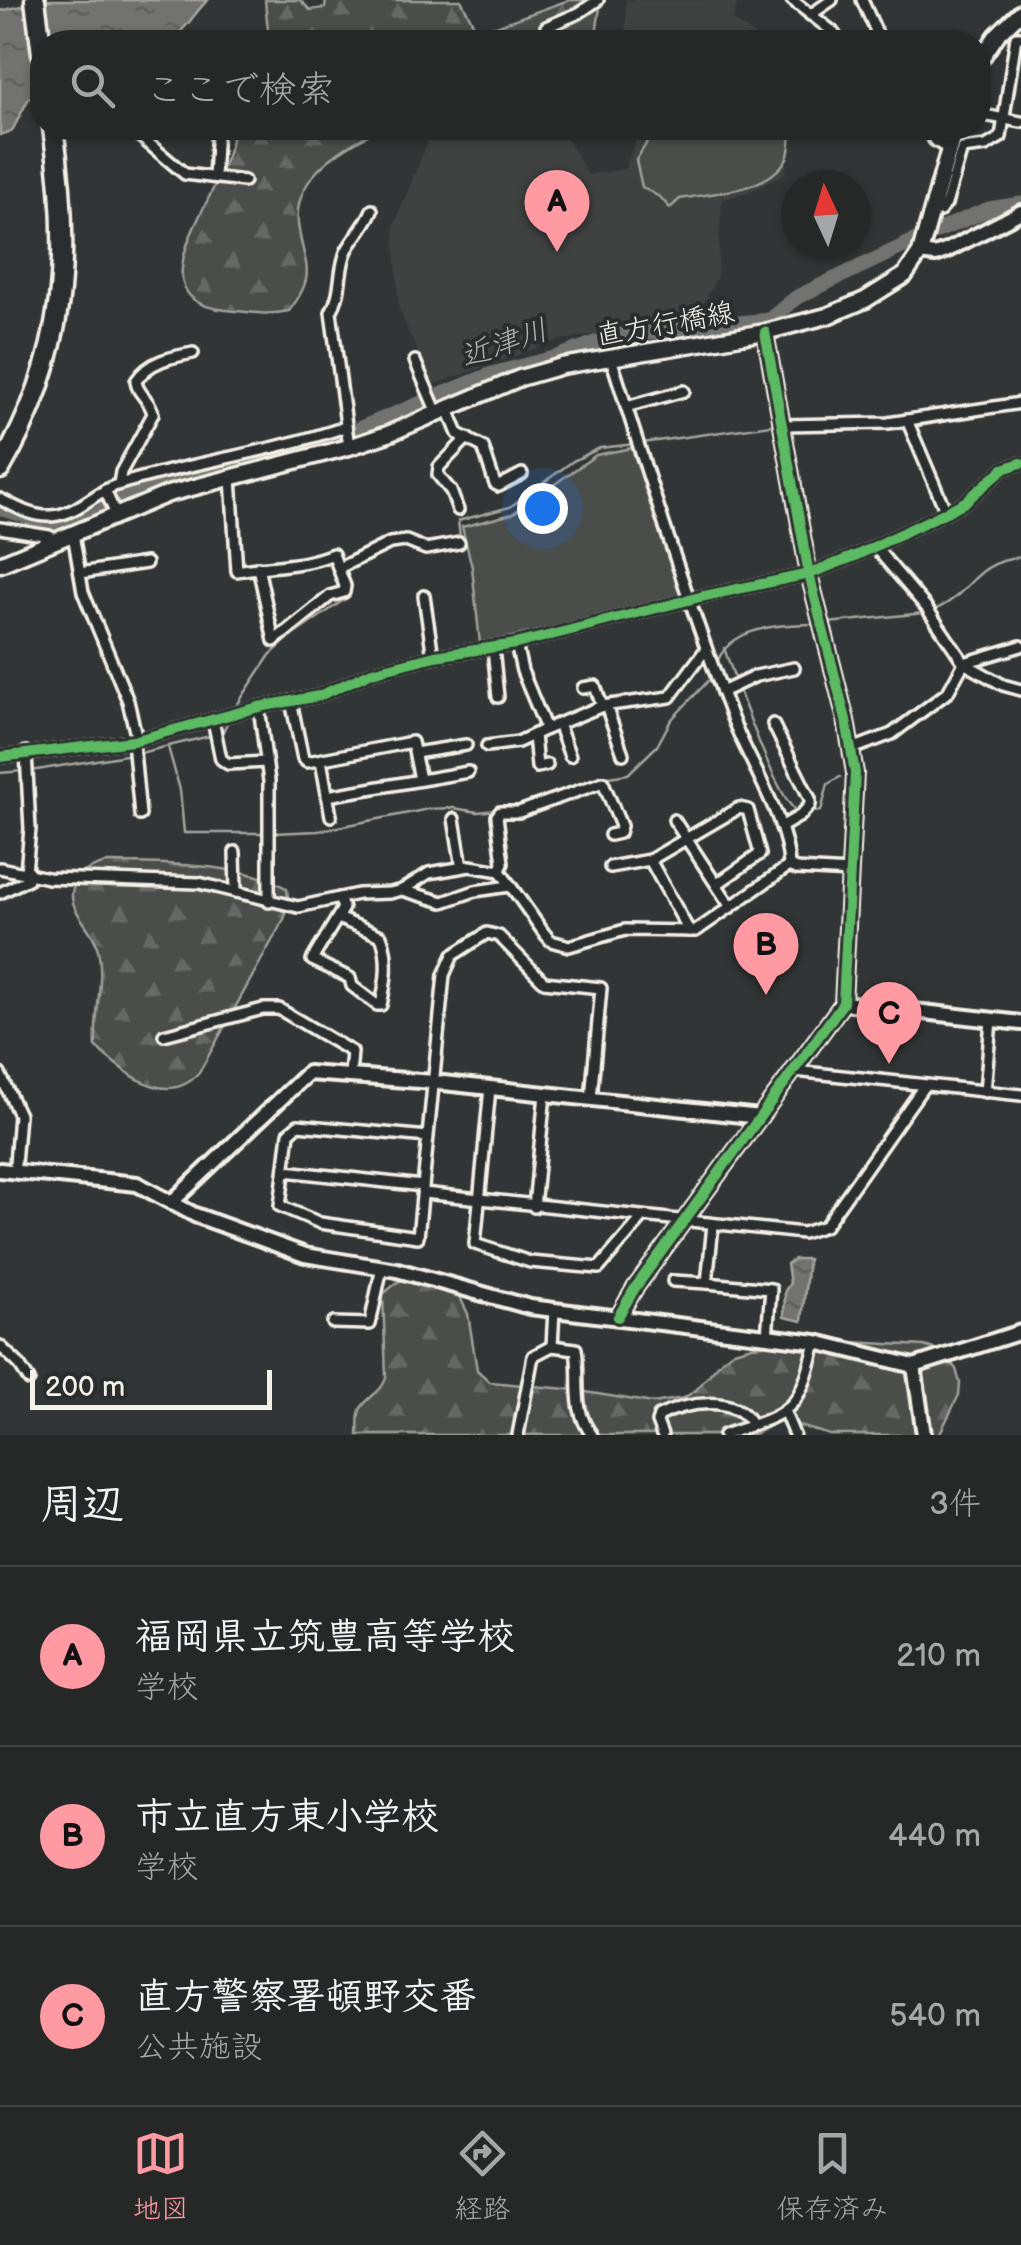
<!DOCTYPE html>
<html lang="ja">
<head>
<meta charset="utf-8">
<style>
  body { margin:0; font-family:"Balsamiq Sans","Klee One",sans-serif; background:#2e3030; color:#f1f3f6 }
  .compass { position:absolute; left:781px; top:170px; width:90px; height:90px; border-radius:50%; background:#262828; box-shadow:0 2px 8px #0004; rotate:356deg }
  .scale { position:absolute; left:30px; bottom:25px; width:242px; box-sizing:border-box; padding-left:10px; border:5px solid #f4f1e8; border-top:0; font-size:28px; line-height:35px; white-space:nowrap; color:#f4f1e8; -webkit-text-stroke:8px #2a2d2e; paint-order:stroke }
  .you { position:absolute; left:542px; top:508px; width:35px; height:35px; margin:-25px; border:8px solid #fff; border-radius:50%; background:#1a73e8; box-shadow:0 0 0 15px #1a73e833 }
  .badge { display:grid; place-items:center; width:65px; height:65px; border-radius:50%; background:#ff9aa2; color:#111; font-size:32px; font-weight:700 }
  .pin { position:absolute; translate:-50% -82px; filter:drop-shadow(0 2px 5px #0008) }
  .pin::after { content:''; position:absolute; top:52px; width:35px; height:30px; background:inherit; clip-path:polygon(0 0,100% 0,50% 100%) }
  .list { margin:0; padding:0; list-style:none }
  h2 { display:flex; justify-content:space-between; align-items:center; height:130px; margin:0; padding:0 40px; font-size:42px }
  h2 small { font-size:32px; font-weight:400; color:#a4a6a8 }
  .list li { display:grid; grid-template-columns:65px 1fr auto; gap:30px; align-items:center; box-sizing:border-box; height:180px; padding:0 40px; border-top:2px solid #424445 }
  .list b { display:block; font-size:38px; white-space:nowrap }
  .list p { margin:0; font-size:32px; white-space:nowrap; color:#a4a6a8 }
  .list em { font-size:32px; font-style:normal; color:#a4a6a8 }
  .icon { flex:none; width:55px; height:55px; fill:none; stroke:currentColor; stroke-width:2; stroke-linecap:round; stroke-linejoin:round }
  .map { position:relative; flex:none; width:1021px; height:1435px; overflow:hidden }
  .search { position:absolute; background:#262828; box-shadow:0 2px 8px #0004; left:30px; right:30px; top:30px; height:110px; display:flex; align-items:center; gap:25px; box-sizing:border-box; padding:0 35px; border-radius:40px; color:#a4a6a8; font-size:38px }
  .sheet { height:670px; background:#262828 }
  nav { display:flex; justify-content:space-around; align-items:center; box-sizing:border-box; height:140px; border-top:2px solid #424445; background:#262828; font-size:28px; color:#a4a6a8 }
  nav a { display:grid; justify-items:center; gap:5px }
  nav .on { color:#ff9aa2 }
  .map>svg:first-child { display:block }
</style>
</head>
<body>
<div class="map">
<svg width="1021" height="1435" viewBox="0 0 1021 1435">
  <defs>
    <pattern id="forest-firs" width="22" height="20" patternUnits="userSpaceOnUse" patternTransform="scale(2.5)"><rect width="22" height="20" fill="#4b4d4c"/><path d="M5 1l3.5 6h-7zM16 11l3.5 6h-7z" fill="#666766"/></pattern>
    <pattern id="water-ripples" width="26" height="14" patternUnits="userSpaceOnUse" patternTransform="scale(2.5)"><rect width="26" height="14" fill="#727370"/><path d="M2 4q2-2 4 0t4 0M15 11q2-2 4 0t4 0" fill="none" stroke="#5e5e5b"/></pattern>
  </defs>
  <rect width="100%" height="100%" fill="#323535"/>
  <filter id="ink" filterUnits="userSpaceOnUse"><feTurbulence type="fractalNoise" baseFrequency=".01" numOctaves="2"/><feDisplacementMap in="SourceGraphic" scale="20" xChannelSelector="R" yChannelSelector="G"/><feConvolveMatrix kernelMatrix="1 2 1 2 8 2 1 2 1" color-interpolation-filters="sRGB"/></filter>
  <g filter="url(#ink)">
    <g fill="#404242">
      <path d="M738,0l-5,21 32,21h-127l-12,-12v-30z"/>
      <path d="M433,128h127l28,47 37,-6 15,-41h153l-8,45 -30,16 -33,11 -5,77 -22,43 -136,20 -126,45 -34,-75 -5,-84z"/>
    </g>
    <g fill="#4b4d4c" stroke="#a09f9a" stroke-width="2.5">
      <path d="M656,128h135c-1,9 0,22 -4,30 -18,34 -74,34 -107,41l-10,9 -9,-10 -19,-11 -6,-27z"/>
      <path d="M632,448l49,145 -3,7 -198,44 -8,-77 -10,-40 50,-13 84,-59z"/>
    </g>
    <g fill="url(#forest-firs)" stroke="#a09f9a" stroke-width="2.5">
      <path d="M265,0h35l10,10 15,-2 1,-8h135l15,29 20,-3 73,-26h32l-6,42h-339l12,-11z"/>
      <path d="M234,128h147c-36,19 -88,46 -83,95 4,41 22,48 -9,88 -21,5 -41,1 -63,-1 -80,-7 -31,-83 -12,-123 9,-18 17,-39 20,-59z"/>
      <path d="M106,863c44,0 145,0 181,26l2,17 -5,13 -85,154c-32,36 -76,-1 -103,-26 -3,-34 11,-71 0,-104 -6,-16 -26,-33 -24,-50 3,-20 17,-25 34,-30z"/>
      <path d="M411,1279l46,12 11,23 9,56 13,12 77,7 86,14 31,-5 12,-8 27,-31 11,-8 18,-5 63,-6 109,6 14,4 10,9 8,10 4,14 -1,12 -20,40h-109l-50,-15 -27,15h-395c1,-8 -1,-17 2,-25 7,-14 21,-16 26,-32l-3,-84 16,-13z"/>
    </g>
    <g fill="url(#water-ripples)" stroke="#a6a5a0" stroke-width="2.5">
      <path d="M48,0h160c-12,10 -20,28 -32,35 -24,14 -102,7 -134,7v52l-13,4 -17,33 -12,4v-124z"/>
      <path d="M794,1259h14l-6,62 -18,-4 1,-26 5,-8 -3,-19z"/>
    </g>
    <g fill="none" stroke-linecap="round" stroke-linejoin="round">
      <g stroke="#a6a5a0" stroke-width="2.5">
        <path d="M914,427l107,-19"/>
        <path d="M805,429h101"/>
        <path d="M642,443l136,-19"/>
        <path d="M423,542l37,-5 -2,-16 52,-14 63,-46 27,-13 35,-4"/>
        <path d="M932,611c43,-18 37,-47 89,-54"/>
        <path d="M828,623l96,-10"/>
        <path d="M724,648c10,28 53,154 74,164"/>
        <path d="M716,666c11,-39 63,-42 99,-42"/>
        <path d="M233,711l37,-56 19,-17 59,-41"/>
        <path d="M168,747l12,43 4,43h82"/>
        <path d="M140,753l82,-20 8,-15"/>
        <path d="M31,771l101,-17"/>
        <path d="M0,773l23,-2"/>
        <path d="M510,808l80,-28 38,-6 29,-28 14,-26 40,-42"/>
        <path d="M811,812l10,-1 7,-27 12,-7"/>
        <path d="M274,833l44,-2 111,-22 24,-1 25,4 19,-2"/>
      </g>
      <path stroke="#727370" stroke-width="15" d="M0,508l56,17 17,-2 25,-9 19,-15 61,-22 154,-37 160,-66 66,-17 58,-22 153,-15 28,-23 119,-57 73,-31 32,-5"/>
      <g stroke="#f4f1e8" stroke-width="16">
        <g id="street">
          <path d="M792,0l40,31 8,11"/>
          <path d="M862,0l19,42"/>
          <path d="M810,15l22,-15"/>
          <path d="M546,27l33,-14 19,-13"/>
          <path d="M978,114l43,8"/>
          <path d="M130,128l55,46 59,7"/>
          <path d="M927,128l7,12 14,9"/>
          <path d="M214,177l3,-49"/>
          <path d="M932,210l8,1 6,-7 16,-55 24,-3 15,-9 15,-100h5"/>
          <path d="M611,358c38,121 76,242 121,360 17,44 56,103 57,148"/>
          <path d="M415,361l22,52"/>
          <path d="M626,407l58,-16"/>
          <path d="M448,409l10,25 25,13 12,37 4,2 23,-12"/>
          <path d="M907,420l39,92"/>
          <path d="M783,425l105,-2 133,-20"/>
          <path d="M349,447l-18,-135c12,-20 7,-43 16,-62 8,-14 19,-25 25,-40"/>
          <path d="M231,478l6,93c33,-6 65,-4 96,-17l12,32 -1,6 -14,4 -56,45 -16,-74"/>
          <path d="M119,484l2,-12 32,-58c-2,-14 -16,-20 -17,-33 13,-20 35,-24 57,-28"/>
          <path d="M105,490l11,25"/>
          <path d="M0,499c16,8 32,18 51,17 28,-2 43,-25 69,-32 74,-22 152,-32 225,-57"/>
          <path d="M458,510l-7,-19 -13,-16 1,-8 28,-29"/>
          <path d="M0,528l49,8 9,5"/>
          <path d="M73,534l10,58 45,109 9,39"/>
          <path d="M875,547l51,60 38,56 39,22 18,5"/>
          <path d="M339,568l51,-25 16,-2 20,8 33,-6"/>
          <path d="M80,573l66,-10"/>
          <path d="M424,596l9,61"/>
          <path d="M516,644l6,27 24,58 56,-23 68,-9 36,-48"/>
          <path d="M493,648l5,49"/>
          <path d="M583,688l12,-2 7,20"/>
          <path d="M722,692l34,-16 38,-8"/>
          <path d="M291,701l12,58 4,3 105,-20 8,37"/>
          <path d="M606,706l17,48"/>
          <path d="M259,707l10,74v121"/>
          <path d="M213,720l8,39 7,5 38,-2"/>
          <path d="M558,724l12,32"/>
          <path d="M773,724l37,75v6l-10,11 -19,11"/>
          <path d="M534,735l3,32 10,-2"/>
          <path d="M133,741l7,74"/>
          <path d="M487,746l31,-4 28,-13"/>
          <path d="M852,749l40,-15 56,-42 16,-29 57,-17"/>
          <path d="M415,753l51,-8"/>
          <path d="M0,757l133,-16 126,-34 60,-11 53,-24 63,-16 81,-12 184,-47 109,-23 46,-18 91,-44 19,-10 38,-33 18,-6"/>
          <path d="M321,760l10,56"/>
          <path d="M327,796l141,-24"/>
          <path d="M454,819l8,48"/>
          <path d="M674,820l57,87"/>
          <path d="M235,852l1,40"/>
          <path d="M610,867l40,-7"/>
          <path d="M0,868l48,10 151,5 99,24 60,-13 32,-1 12,-3 27,-17 41,-7 30,5 44,62 7,8 18,5 56,-16 71,1 93,-65 7,3 55,3"/>
          <path d="M26,871l4,-42 -4,-77"/>
          <path d="M500,871l3,-8 -6,-47 3,-4h19l84,-30 18,44 -2,7 -9,2"/>
          <path d="M402,890l41,12 32,-11 34,-5"/>
          <path d="M0,893l28,-14 1,-7"/>
          <path d="M338,918l43,18c9,22 5,46 0,69h-4l-25,-19 -2,-8 -38,-18 31,-52 -4,-10"/>
          <path d="M689,931l-39,-71 89,-52 9,2 12,44 -43,30"/>
          <path d="M164,1035l99,-26h16l73,43 -2,23"/>
          <path d="M795,1071l226,24"/>
          <path d="M0,1074l19,41 -4,49"/>
          <path d="M490,1088l-15,156 55,18 69,6 44,-51"/>
          <path d="M985,1092l6,-72"/>
          <path d="M428,1137l-130,-12 -9,8 -9,73 40,17 98,14 26,-262 9,-20 34,-22 12,3 45,46 57,6 -10,111"/>
          <path d="M285,1171l138,15"/>
          <path d="M423,1193l380,40 22,-7 99,-140"/>
          <path d="M534,1207l11,-113"/>
          <path d="M713,1225l-6,58 64,6 -4,47"/>
          <path d="M673,1281l34,2"/>
          <path d="M333,1323l37,1 12,-57"/>
          <path d="M0,1346l18,17 11,17"/>
          <path d="M552,1346l2,-36"/>
          <path d="M785,1413l9,22"/>
          <path d="M518,1435l15,-79 19,-10 24,3c5,31 -5,59 16,86"/>
          <path d="M662,1435l-5,-13 2,-6c26,-13 77,-23 93,9"/>
          <path d="M724,1435c68,-24 74,-20 92,-93"/>
        </g>
      </g>
      <g stroke="#f4f1e8" stroke-width="20">
        <g id="secondary">
          <path d="M920,253l15,2 11,-4 75,-39"/>
          <path d="M843,1003l178,20"/>
          <path d="M0,1170l137,14 58,31 110,40 92,15 133,37 286,35 98,24 107,-34"/>
          <path d="M172,1202l136,-129 126,9 326,35"/>
          <path d="M618,1317l17,-29 208,-285 12,-230 -9,-53 -37,-146 -44,-242"/>
          <path d="M914,1366l10,69"/>
        </g>
      </g>
      <g stroke="#f4f1e8" stroke-width="21">
        <g id="primary">
          <path d="M978,63l19,-28 24,-23"/>
          <path d="M0,564l168,-70 181,-47 39,-13 132,-56 42,-12 203,-34 62,-16 38,-16 40,-25 15,-22 35,-125"/>
        </g>
      </g>
      <g stroke="#f4f1e8" stroke-width="25">
        <g id="highway">
          <path d="M35,0l7,53"/>
          <path d="M0,469c66,-113 72,-214 53,-341"/>
        </g>
      </g>
      <use href="#street" stroke="#2a2d2e" stroke-width="9"/>
      <use href="#secondary" stroke="#2a2d2e" stroke-width="12"/>
      <use href="#primary" stroke="#2a2d2e" stroke-width="14"/>
      <use href="#highway" stroke="#2a2d2e" stroke-width="18"/>
      <g stroke="#2a2d2e" stroke-width="16">
        <g id="cycleway">
          <path d="M0,757l133,-16 126,-34 60,-11 53,-24 63,-16 81,-12 184,-47 109,-23 46,-18 91,-44 19,-10 38,-33 18,-6"/>
          <path d="M618,1317l17,-29 208,-285 12,-230 -9,-53 -37,-146 -44,-242"/>
        </g>
      </g>
      <use href="#cycleway" stroke="#5cba63" stroke-width="10"/>
    </g>
  </g>
  <g text-anchor="middle" stroke-width="8" stroke-linejoin="round" paint-order="stroke">
    <g font-size="28" fill="#f4f1e8" stroke="#2a2d2e">
      <text transform="translate(665 323) rotate(-10)" y="10">直方行橋線</text>
    </g>
    <g font-size="30" font-style="italic" fill="#b3b2ac" stroke="#2a2d2e">
      <text transform="translate(504 343) rotate(-19)" y="10">近津川</text>
    </g>
  </g>
</svg>
<svg class="compass" viewBox="-18 -18 36 36"><path d="M0-13l5 13h-10z" fill="#e53935"/><path d="M0 13l5-13h-10z" fill="#a4a6a8"/></svg>
<div class="scale">200 m</div>
<div class="you"></div>
<div class="pin badge" style="left:557px;top:252px">A</div>
<div class="pin badge" style="left:766px;top:995px">B</div>
<div class="pin badge" style="left:889px;top:1064px">C</div>
<div class="search"><svg class="icon" aria-label="search" viewBox="0 0 24 24"><circle cx="10" cy="10" r="6"/><path d="M15 15l6 6"/></svg>ここで検索</div>
</div>
<section class="sheet">
<h2>周辺<small>3件</small></h2>
<ul class="list">
<li><span class="badge">A</span><div><b>福岡県立筑豊高等学校</b><p>学校</p></div><em>210 m</em></li>
<li><span class="badge">B</span><div><b>市立直方東小学校</b><p>学校</p></div><em>440 m</em></li>
<li><span class="badge">C</span><div><b>直方警察署頓野交番</b><p>公共施設</p></div><em>540 m</em></li>
</ul>
</section>
<nav>
<a class="on"><svg class="icon" aria-label="map" viewBox="0 0 24 24"><path d="M3 6l6-2 6 2 6-2v14l-6 2-6-2-6 2zM9 4v14M15 6v14"/></svg>地図</a>
<a><svg class="icon" aria-label="directions" viewBox="0 0 24 24"><path d="M12 3l9 9-9 9-9-9zM9 14v-3h6M13 9l2 2-2 2"/></svg>経路</a>
<a><svg class="icon" aria-label="saved" viewBox="0 0 24 24"><path d="M7 4h10v16l-5-4-5 4z"/></svg>保存済み</a>
</nav>
</body>
</html>
